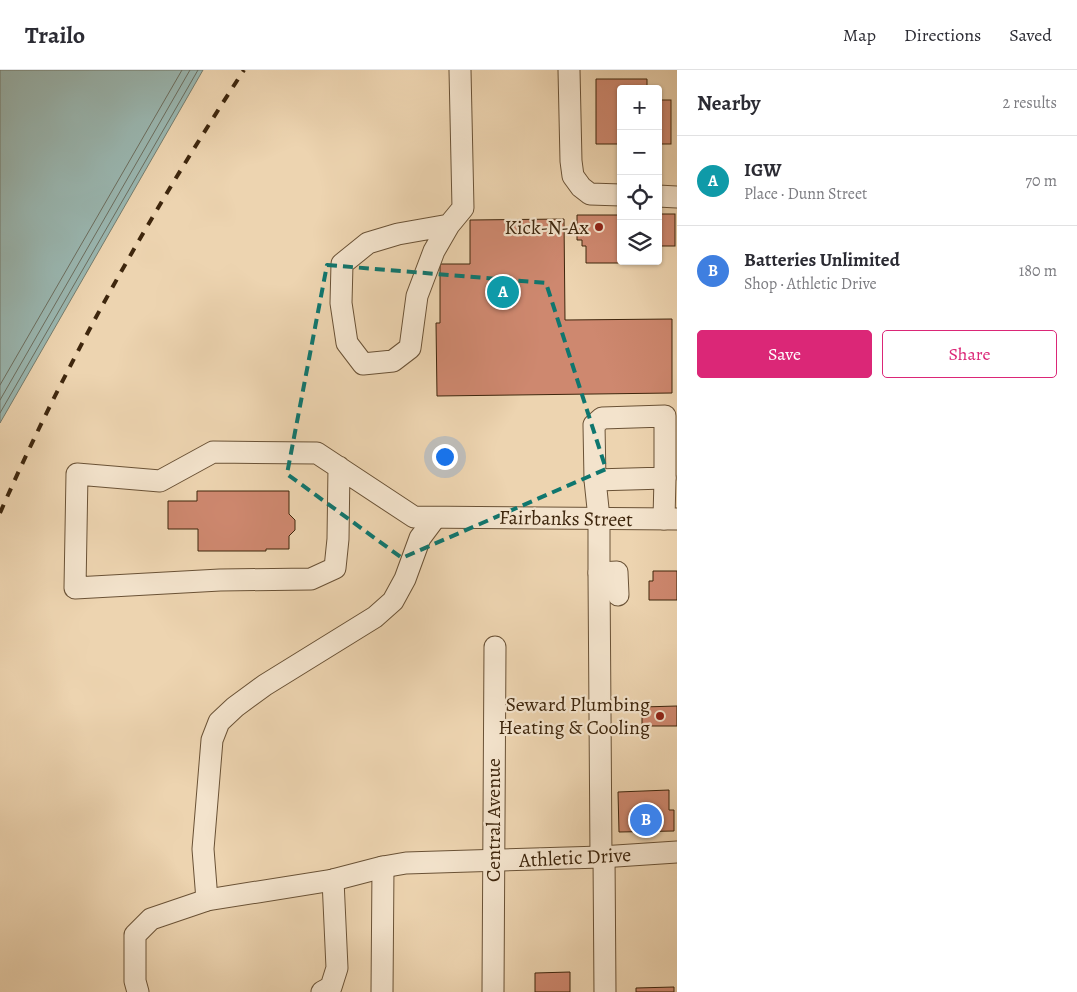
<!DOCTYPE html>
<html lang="en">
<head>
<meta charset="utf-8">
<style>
  body { margin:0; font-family:Alegreya,serif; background:#f2f2f3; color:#2b2b33 }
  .controls { position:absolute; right:15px; top:15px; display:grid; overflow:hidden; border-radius:5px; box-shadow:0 1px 4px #0004 }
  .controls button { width:45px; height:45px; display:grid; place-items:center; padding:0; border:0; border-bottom:1px solid #e1e1e2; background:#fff; color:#2b2b33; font:25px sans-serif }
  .you { position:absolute; left:444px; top:386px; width:18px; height:18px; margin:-12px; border:4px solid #fff; border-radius:50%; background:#1a73e8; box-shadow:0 0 0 8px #1a73e833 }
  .badge { display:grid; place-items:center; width:32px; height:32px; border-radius:50%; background:#db2777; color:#fff; font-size:16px; font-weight:700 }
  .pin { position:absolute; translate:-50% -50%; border:2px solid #fff; box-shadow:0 1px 5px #0006 }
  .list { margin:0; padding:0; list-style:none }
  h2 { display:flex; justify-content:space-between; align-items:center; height:65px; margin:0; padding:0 20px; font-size:21px }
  h2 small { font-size:16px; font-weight:400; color:#7c7c81 }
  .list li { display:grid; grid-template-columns:32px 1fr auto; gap:15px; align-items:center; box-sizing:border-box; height:90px; padding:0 20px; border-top:1px solid #e1e1e2 }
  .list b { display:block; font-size:19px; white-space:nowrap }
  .list p { margin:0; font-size:16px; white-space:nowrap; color:#7c7c81 }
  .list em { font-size:16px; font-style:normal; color:#7c7c81 }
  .actions { display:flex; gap:10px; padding:15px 20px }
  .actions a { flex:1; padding:11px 0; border:1px solid #db2777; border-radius:5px; text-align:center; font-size:18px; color:#db2777 }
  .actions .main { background:#db2777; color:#fff }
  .icon { flex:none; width:28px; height:28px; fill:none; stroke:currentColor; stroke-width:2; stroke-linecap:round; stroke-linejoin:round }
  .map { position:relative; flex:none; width:677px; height:922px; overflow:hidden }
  header { display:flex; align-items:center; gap:30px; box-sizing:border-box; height:70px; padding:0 25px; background:#fff; border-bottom:1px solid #e1e1e2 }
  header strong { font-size:24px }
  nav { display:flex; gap:28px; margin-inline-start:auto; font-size:18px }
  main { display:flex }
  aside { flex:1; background:#fff }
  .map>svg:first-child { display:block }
</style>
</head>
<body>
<header>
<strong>Trailo</strong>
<nav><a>Map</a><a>Directions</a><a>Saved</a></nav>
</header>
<main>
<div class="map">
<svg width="677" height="922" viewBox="0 0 677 922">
  <rect width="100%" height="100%" fill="#edd4b0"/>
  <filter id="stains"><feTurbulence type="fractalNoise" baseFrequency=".004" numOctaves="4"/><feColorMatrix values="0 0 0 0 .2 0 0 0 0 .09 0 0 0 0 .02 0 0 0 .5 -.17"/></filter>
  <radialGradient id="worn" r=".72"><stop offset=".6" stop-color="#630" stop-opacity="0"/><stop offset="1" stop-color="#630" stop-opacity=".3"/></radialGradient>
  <path fill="#9ab7b1" stroke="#757d6f" d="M0,0h203l-203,353z"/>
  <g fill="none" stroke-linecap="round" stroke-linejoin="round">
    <g stroke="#6c6e5f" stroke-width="1">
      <path d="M0,315l182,-315"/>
      <path d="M0,330l190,-330"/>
      <path d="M0,343l198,-343"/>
    </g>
  </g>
  <g fill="#ce886f" stroke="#3e260d">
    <path d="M596,9h51v10h-26v55h-25z"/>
    <rect x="658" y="30" width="13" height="44"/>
    <rect x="658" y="144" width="17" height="32"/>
    <path d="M577,145h44l-2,48h-33v-17h-4v-6h-5z"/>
    <path d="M564,149l1,101 107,-1v74l-235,3 -1,-73h4v-59h30v-44z"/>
    <path d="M197,421h92v23l6,6v10l-6,6v13h-23v2h-68v-22h-30v-28h29z"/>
    <path d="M653,501h24v29h-28v-19h4z"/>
    <path d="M677,636v20h-35v-19z"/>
    <path d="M669,720v20h5v21l-55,1 -1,-40z"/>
    <path d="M570,902v20h-35v-19z"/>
    <path d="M674,917v5h-38v-4z"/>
  </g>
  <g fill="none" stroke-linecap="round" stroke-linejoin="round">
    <g stroke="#6a5236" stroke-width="23">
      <g id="minor">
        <path d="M569,0l2,91 2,15 8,11 9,7 31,1"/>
        <path d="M658,126l19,1"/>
        <path d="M449,155l-51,9 -30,9 -26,21 -1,39 6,40 16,21 30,-3 17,-13 7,-52 17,-45 15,-26 14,-17 -3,-138"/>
        <path d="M665,346v62l-70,2 -1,-55 8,-7z"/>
        <path d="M339,397l-1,72 -3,29 -24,11 -91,1 -145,8 2,-114 83,7 53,-29 104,1 97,64 263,2"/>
        <path d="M595,410l4,38v55l2,284"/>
        <path d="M664,449l1,-41"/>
        <path d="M599,503l18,-1 1,23"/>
        <path d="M604,786l1,136"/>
        <path d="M207,830l-4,-51 9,-109 7,-18 16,-15 30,-22 110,-68 18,-16 12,-22 15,-41 15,-20"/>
        <path d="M138,922l-3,-11v-46l16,-16 56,-19 126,-20 50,-13 23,-4 195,-6 76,-5"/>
        <path d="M322,922l9,-5 6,-19 -4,-88"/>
        <path d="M382,922l1,-125"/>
        <path d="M493,922l2,-345"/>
      </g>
    </g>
    <use href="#minor" stroke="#f3e3cc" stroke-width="21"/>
    <path stroke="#3e260d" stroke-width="4" stroke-dasharray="9 9" stroke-linecap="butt" d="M0,443c68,-155 152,-302 244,-443"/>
  </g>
  <path fill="none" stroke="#0f766e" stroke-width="4" stroke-dasharray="10 6" stroke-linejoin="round" d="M327,195l219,18 60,186 -204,89 -115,-84z"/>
  <g fill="#8f2418" stroke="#f3e3cc" stroke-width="2">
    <circle cx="599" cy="157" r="5"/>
    <circle cx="660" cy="646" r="5"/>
  </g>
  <g text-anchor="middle" stroke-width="4.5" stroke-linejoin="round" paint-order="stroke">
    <g font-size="20" fill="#3e260d" stroke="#f3e3cc" text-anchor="end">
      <text x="589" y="164">Kick-N-Ax</text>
      <text x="650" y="641">Seward Plumbing<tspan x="650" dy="23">Heating &amp; Cooling</tspan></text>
    </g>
    <g font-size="20" fill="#3e260d" stroke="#f3e3cc">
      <text transform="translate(566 448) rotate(1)" y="7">Fairbanks Street</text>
      <text transform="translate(493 750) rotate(-90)" y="7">Central Avenue</text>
      <text transform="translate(575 787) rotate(-3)" y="7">Athletic Drive</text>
    </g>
  </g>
  <rect width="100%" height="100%" filter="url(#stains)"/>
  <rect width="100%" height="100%" fill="url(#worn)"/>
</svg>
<div class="controls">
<button>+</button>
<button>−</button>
<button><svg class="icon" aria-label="locate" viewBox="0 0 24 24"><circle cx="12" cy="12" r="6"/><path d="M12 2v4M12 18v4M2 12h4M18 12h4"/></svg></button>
<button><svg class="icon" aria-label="layers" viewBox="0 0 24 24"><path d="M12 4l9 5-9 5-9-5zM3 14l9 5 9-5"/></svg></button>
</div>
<div class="you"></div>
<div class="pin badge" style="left:503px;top:222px;background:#0f9aa8">A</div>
<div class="pin badge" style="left:646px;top:750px;background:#3f7fe0">B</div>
</div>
<aside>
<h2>Nearby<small>2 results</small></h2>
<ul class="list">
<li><span class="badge" style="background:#0f9aa8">A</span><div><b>IGW</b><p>Place · Dunn Street</p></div><em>70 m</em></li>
<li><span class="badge" style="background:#3f7fe0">B</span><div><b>Batteries Unlimited</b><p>Shop · Athletic Drive</p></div><em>180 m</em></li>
</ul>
<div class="actions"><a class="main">Save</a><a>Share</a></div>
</aside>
</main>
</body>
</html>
